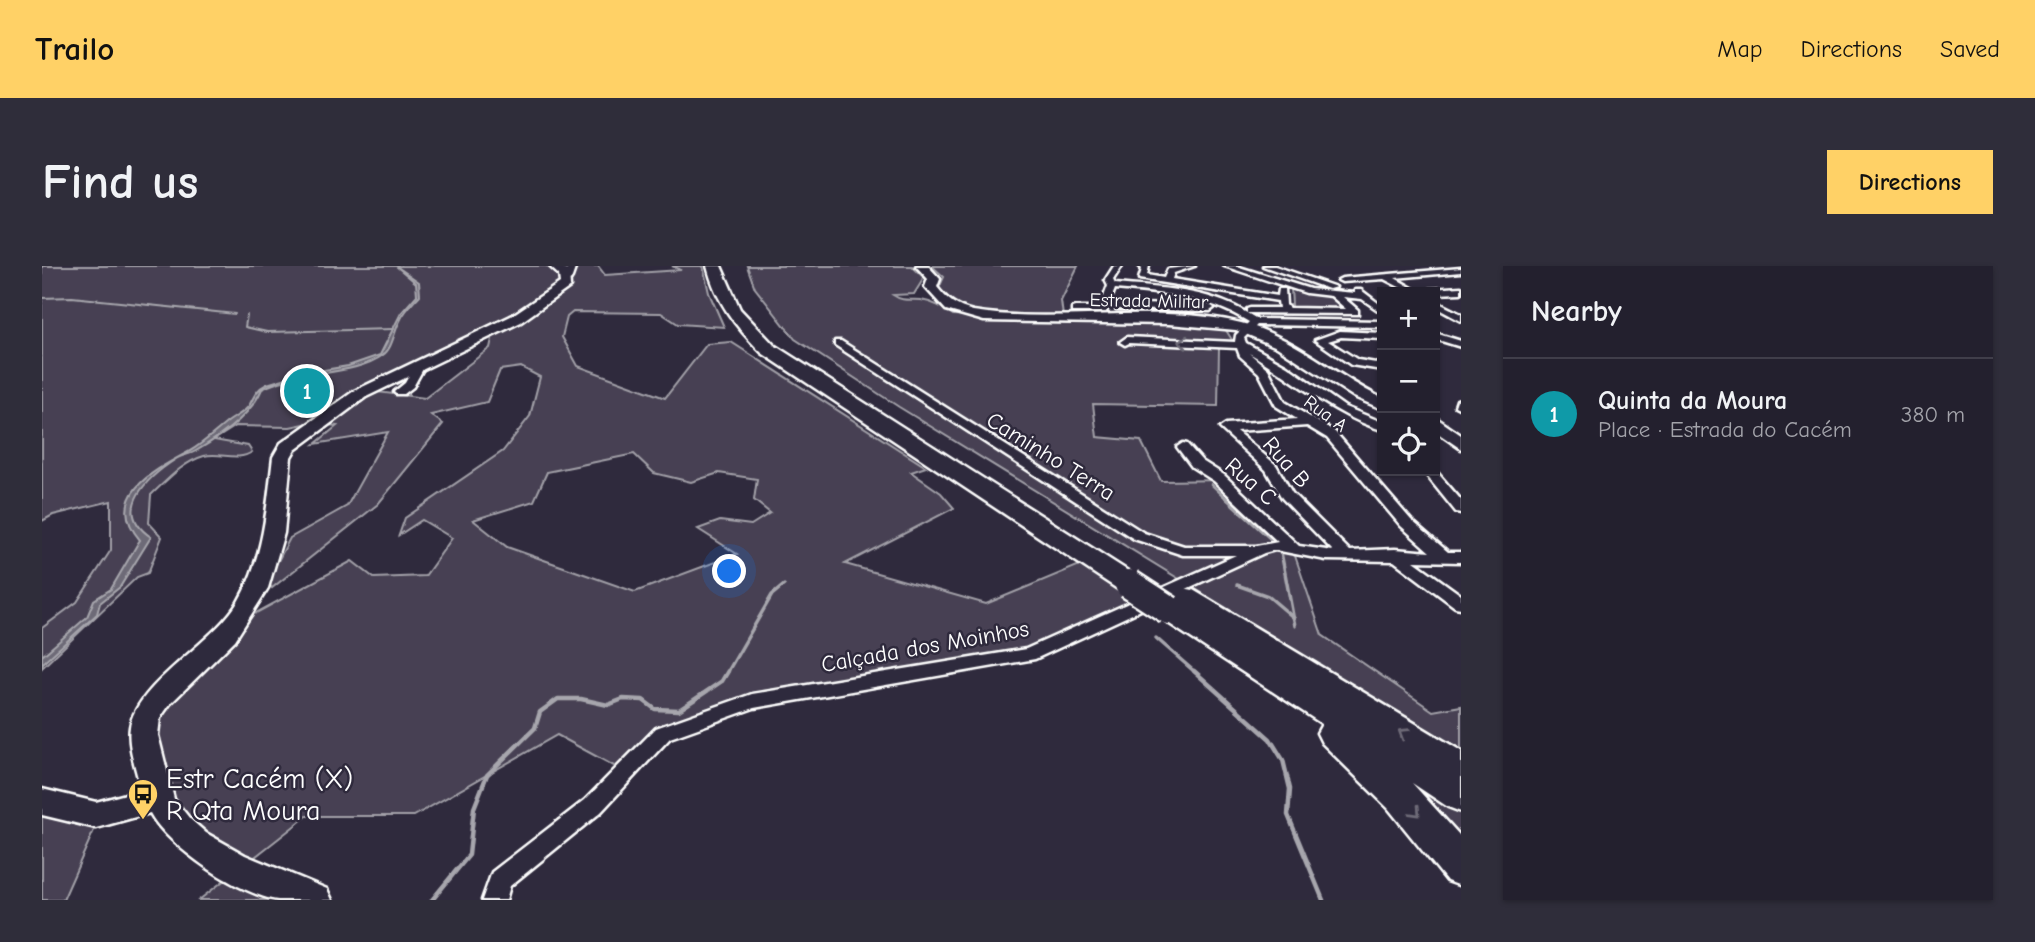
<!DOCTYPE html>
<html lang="en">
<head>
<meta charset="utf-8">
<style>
  body { margin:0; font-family:"Comic Neue",sans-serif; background:#2f2d3a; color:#f1f3f6 }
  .controls { position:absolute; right:21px; top:21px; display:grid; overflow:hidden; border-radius:0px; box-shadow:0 2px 5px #0004 }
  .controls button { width:63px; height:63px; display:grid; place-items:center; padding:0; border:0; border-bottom:2px solid #403e4a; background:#23202e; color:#f1f3f6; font:35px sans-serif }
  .you { position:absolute; left:688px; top:306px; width:24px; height:24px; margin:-18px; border:5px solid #fff; border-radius:50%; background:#1a73e8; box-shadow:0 0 0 10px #1a73e833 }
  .badge { display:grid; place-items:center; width:46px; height:46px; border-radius:50%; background:#ffd166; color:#fff; font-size:23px; font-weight:700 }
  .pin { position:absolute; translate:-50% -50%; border:4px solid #fff; box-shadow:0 2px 7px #0006 }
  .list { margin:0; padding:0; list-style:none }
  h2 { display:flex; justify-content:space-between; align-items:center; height:91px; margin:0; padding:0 28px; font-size:30px }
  h2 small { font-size:23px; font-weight:400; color:#a3a3aa }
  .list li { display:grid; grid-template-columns:46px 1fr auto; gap:21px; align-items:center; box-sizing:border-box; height:112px; padding:0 28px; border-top:2px solid #403e4a }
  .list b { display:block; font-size:26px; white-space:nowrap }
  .list p { margin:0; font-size:23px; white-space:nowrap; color:#a3a3aa }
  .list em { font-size:23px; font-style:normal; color:#a3a3aa }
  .icon { flex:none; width:38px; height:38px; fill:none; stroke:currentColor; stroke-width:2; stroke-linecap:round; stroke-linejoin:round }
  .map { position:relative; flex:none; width:1419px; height:634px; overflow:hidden; border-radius:0px }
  header { display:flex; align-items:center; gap:42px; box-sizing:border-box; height:98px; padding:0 35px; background:#ffd166; color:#111 }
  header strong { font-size:33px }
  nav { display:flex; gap:38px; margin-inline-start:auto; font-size:24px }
  .intro { display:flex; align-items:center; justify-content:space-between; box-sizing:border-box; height:168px; padding:0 42px }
  h1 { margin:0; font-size:49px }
  .button { padding:18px 32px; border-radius:0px; background:#ffd166; color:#111; font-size:24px; font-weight:700 }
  main { display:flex; gap:42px; padding:0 42px }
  aside { flex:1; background:#23202e; border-radius:0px; box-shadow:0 2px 5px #0004 }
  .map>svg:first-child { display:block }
</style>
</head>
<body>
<header>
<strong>Trailo</strong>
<nav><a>Map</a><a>Directions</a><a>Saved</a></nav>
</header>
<div class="intro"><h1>Find us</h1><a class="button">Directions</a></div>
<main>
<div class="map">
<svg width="1419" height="634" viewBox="0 0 1419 634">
  <rect width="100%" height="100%" fill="#2f2a3d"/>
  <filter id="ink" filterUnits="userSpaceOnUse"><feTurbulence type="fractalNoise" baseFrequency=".0143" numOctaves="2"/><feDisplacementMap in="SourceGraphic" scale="14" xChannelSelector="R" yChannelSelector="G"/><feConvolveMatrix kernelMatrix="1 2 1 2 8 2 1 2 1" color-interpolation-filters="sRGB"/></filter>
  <g filter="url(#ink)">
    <g fill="#464152" stroke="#a2a0a8" stroke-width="2" fill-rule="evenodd">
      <path d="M0,0h513l10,8 9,-8h24l7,9 76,-5 -9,-4h31l6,27 15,34 -46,-3 -17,-11 -88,-1 -6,5 -5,20 16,29 87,32 42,-54 24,-2 195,125 -15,5 30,21 13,15 -109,56 141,40 96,-40 64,40 -117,51 -312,56 -54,22 -38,39 -68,-37 -143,81h-107l-66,52 74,32h-116l41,-32 -81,-70v-85l95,-99 98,-53 22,17 51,-2 27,-38 -30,-18 -23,15 6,-17 98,-67 27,-35 10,-39 -19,-10 -21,3 -13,32 -56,13 12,9 -65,80 -106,84 -5,-6 23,-44 57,-32 41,-74 -73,12 22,-18 -28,-3 -19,4 -54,-1 -22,14 34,6 4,6c-15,10 -31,0 -48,4 -21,6 -37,24 -53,39l-2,28 13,14 -14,36 -11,4 -95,91v-40l35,-26 34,-52v-49l-58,14 -11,6zM453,60l-5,22 -65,50 -64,-8zM592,188l20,19 37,9 28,-9 38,6 -3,21 16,13 -19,12 -31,-4 -22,8 39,25 -102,38 -128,-45 -34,-27 61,-19 13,-29z"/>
      <path d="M705,0h165l12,12 -10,16 -21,1c10,7 16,4 28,5 13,2 22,8 32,15l269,9 14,22 -17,1 -1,59 -125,-2 4,33 44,4 20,40 65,-1 66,67 30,88 111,76 28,-5v46l-562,-345 -104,-68 -40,-51z"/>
      <path d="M890,0h146l-17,35 2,15 -83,-4 -28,-7 -13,-17 5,-11z"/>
      <path d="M1249,22l39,9 15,11 -55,1 -4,-4h6z"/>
      <path d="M1313,470l106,70v41z"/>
      <path d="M0,550l53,12 -32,72h-21z"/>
    </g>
    <path fill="#6d6a77" stroke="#a7a6ad" stroke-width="2" d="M354,0l23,16 1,13c-7,8 -16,16 -20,26 -6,10 -7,27 -17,34 -28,21 -86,16 -121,34 -11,26 -42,48 -66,62 -7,4 -14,4 -20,8 -28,18 -65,51 -25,78l-31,50 -20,16 -3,11 -55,50v-8l45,-39 7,-17 17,-11 27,-46 2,-3c-38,-45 17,-71 50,-89 14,-8 27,-21 39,-30 7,-5 18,-10 21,-17 5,-10 7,-15 17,-20l33,-10 48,-8 32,-11 21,-42 16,-18 -1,-12z"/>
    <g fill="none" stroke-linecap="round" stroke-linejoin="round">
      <g stroke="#a7a6ad" stroke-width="2">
        <path d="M0,32l30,-1 163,17"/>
        <path d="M205,49l-2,12 22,5 127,-3"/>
      </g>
      <path stroke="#a7a6ad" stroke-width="2.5" d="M1169,218l17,16"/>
      <g stroke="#a7a6ad" stroke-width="3.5">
        <path d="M1184,232l46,42"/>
        <path d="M1239,286l14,74"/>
        <path d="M1195,319l31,11 26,22"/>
        <path d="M1114,372l40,35"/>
        <path d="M685,407l45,-78 12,-10"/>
      </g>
      <g stroke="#a7a6ad" stroke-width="4.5">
        <path d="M1152,405l76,68 13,21 7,29 -2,26 35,85"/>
        <path d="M390,634l37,-45 5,-47 13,-33 48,-47 5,-16 18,-13h23l27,6 15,-6 20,1 12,9 24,1 43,-29 6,-10"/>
      </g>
      <g stroke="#fff" stroke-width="5">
        <g id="street">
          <path d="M526,0h8l-5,14 -4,2 -4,-2z"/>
          <path d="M1072,0h8l-9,14 2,4c44,4 93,5 132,29v-4l3,-1h29l-1,-7 -139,-22 3,-10 -3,-3h10l-2,9 17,3 4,-9 27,-3 -21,7 -2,6 106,17 1,-7h6l1,16 3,3 57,1 -15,-13 -25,-3 -82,-27h12l74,23 45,4v-3h6l21,16v7l-20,-14 -19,-2 15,13v4l-111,-1 10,6 125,2v6l-125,-2 -13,13 2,5 41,23 58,41 37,15v8c-50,-15 -89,-52 -133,-77l19,16 17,33 50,30 76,88 37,32h13v10l-47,-1 47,34v13l-6,-1 -61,-46 -68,-1 -51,-10 -11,3 -229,106 -281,49 -84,30 -69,74 -91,74 -4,14h-24l10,-28 93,-72 71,-72 96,-34 274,-45 210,-94h-53l-49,-16 -299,-194v-4h6l303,192 40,13h72l22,-4 -64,-61 -22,-14 -15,-20 6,-4 4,1 15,17 22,14 75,71 34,5 -51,-53 -16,-28 -46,-42 6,-4 71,-5 -21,-13 -17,-33 -19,-17 -3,-8 -108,-5 -4,2 -5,-3 7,-5 108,5 1,-7 13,-13c-41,-26 -87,-29 -134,-33l-9,23h-34v-4l3,-1h25l8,-21 -3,-6zM1265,160l20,12 74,88 29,26 -35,-3 -45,2 -58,-58 -16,-28 -40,-34z"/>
          <path d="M1221,0h12l61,21 -7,2z"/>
          <path d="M1419,2v4l-66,6 24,14h-10l-25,-13 -42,3 -4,-2 4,-2z"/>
          <path d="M1419,21v6l-26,1 -9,-2 4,-3z"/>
          <path d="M1393,35l26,13v7l-26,-14z"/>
          <path d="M1077,38l91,1 4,3 -4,3 -94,-2v-4z"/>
          <path d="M1298,65l42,2v6l-41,-2 -13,4 30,19 24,4v6l-31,-5 -36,-25z"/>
          <path d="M1393,67l26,8v6l-26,-8z"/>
          <path d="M373,99l9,2 -11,20 -9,7h-8l-2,-2 11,-9z"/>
          <path d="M1419,133v10l-6,-3 2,-6z"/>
          <path d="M1393,204l26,30v13l-5,-1 -33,-41z"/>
        </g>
      </g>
      <g stroke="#fff" stroke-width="5">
        <g id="secondary">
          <path d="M507,0h13l7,6 1,15 -49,35 -155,75 -71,53 -4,7 -7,76 -16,55 -33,52 -65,64 -10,14 -2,17 16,64 16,20 16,14 39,22 82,34 5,11c-18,0 -37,0 -54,0 -38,-5 -110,-53 -128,-87l-54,15 -54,-13v-26l54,13 45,-12c-4,-19 -14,-44 -11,-63 6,-43 85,-85 108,-125 26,-44 29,-96 35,-145l8,-14 73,-52 157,-75 49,-33 -1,-8z"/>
          <path d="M874,0h12l12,13 -3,8c10,13 20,20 36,24 86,14 185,-9 268,12 53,13 93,52 141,75v11l-28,-12 -77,-50 -41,-17 -67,-6 -185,-3 -38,-11 -21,-23 3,-8z"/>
          <path d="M1393,151l26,18v14l-26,-18z"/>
        </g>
      </g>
      <g stroke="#fff" stroke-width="5">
        <g id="highway">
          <path d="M665,0h14l19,43 34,36 365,233 4,6 -4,6 -10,3 -10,-3 -357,-237c-26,-26 -46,-51 -55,-87z"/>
          <path d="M1141,322l10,2 268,161v61l-13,-5 -36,-24 49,54v49l-14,-5 -59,-73 -66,-65 -5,-10 5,-9 -163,-107 -5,-7 5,-7 12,-2 -2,-4 4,-7z"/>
        </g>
      </g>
      <use href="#street" fill="#2f2a3d" fill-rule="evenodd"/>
      <use href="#secondary" fill="#2f2a3d" fill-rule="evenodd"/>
      <use href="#highway" fill="#2f2a3d" fill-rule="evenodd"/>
      <g stroke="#fff" stroke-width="33" stroke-linecap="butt">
        <path id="highway-bridge" d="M1087,318l40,26"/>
      </g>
      <use href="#highway-bridge" stroke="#2f2a3d" stroke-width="28"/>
    </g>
    <defs><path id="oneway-chevron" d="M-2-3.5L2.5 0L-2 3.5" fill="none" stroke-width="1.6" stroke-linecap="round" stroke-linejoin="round" transform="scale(1.75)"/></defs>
    <g stroke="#6d6a77">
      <use href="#oneway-chevron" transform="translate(1141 76) rotate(-176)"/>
      <use href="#oneway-chevron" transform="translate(1361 467) rotate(-148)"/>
      <use href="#oneway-chevron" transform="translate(1374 546) rotate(47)"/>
    </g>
  </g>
  <defs>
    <g id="bus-pin" transform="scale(1.575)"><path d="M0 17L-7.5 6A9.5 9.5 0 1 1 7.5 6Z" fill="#ffd166" stroke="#2f2a3d"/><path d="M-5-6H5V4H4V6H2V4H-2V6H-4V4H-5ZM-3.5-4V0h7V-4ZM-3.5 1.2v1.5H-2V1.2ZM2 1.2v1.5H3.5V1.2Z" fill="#111"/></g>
  </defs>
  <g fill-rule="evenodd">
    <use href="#bus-pin" x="101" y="528"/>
  </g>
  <g text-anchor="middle" stroke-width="5" stroke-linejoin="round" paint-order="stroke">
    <g font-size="19" fill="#fff" stroke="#2f2a3d">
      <text transform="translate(1107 34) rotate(1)" y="7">Estrada Militar</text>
      <text transform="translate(1284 147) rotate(36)" y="7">Rua A</text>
    </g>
    <g font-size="23" fill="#fff" stroke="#2f2a3d">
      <text transform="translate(1009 190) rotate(32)" y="8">Caminho Terra</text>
      <text transform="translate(1245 196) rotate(49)" y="8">Rua B</text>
      <text transform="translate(1209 215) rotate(41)" y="8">Rua C</text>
      <text transform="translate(883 380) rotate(-10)" y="8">Calçada dos Moinhos</text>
    </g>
    <g font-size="28" fill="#fff" stroke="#2f2a3d" text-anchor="start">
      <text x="124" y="522">Estr Cacém (X)<tspan x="124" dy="32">R Qta Moura</tspan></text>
    </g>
  </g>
</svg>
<div class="controls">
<button>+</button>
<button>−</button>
<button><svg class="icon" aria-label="locate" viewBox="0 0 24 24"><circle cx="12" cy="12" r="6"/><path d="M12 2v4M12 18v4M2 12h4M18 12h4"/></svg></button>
</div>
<div class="you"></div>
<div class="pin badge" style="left:265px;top:125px;background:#0f9aa8">1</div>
</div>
<aside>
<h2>Nearby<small></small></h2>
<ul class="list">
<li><span class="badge" style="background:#0f9aa8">1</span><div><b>Quinta da Moura</b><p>Place · Estrada do Cacém</p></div><em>380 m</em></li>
</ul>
</aside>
</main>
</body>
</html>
